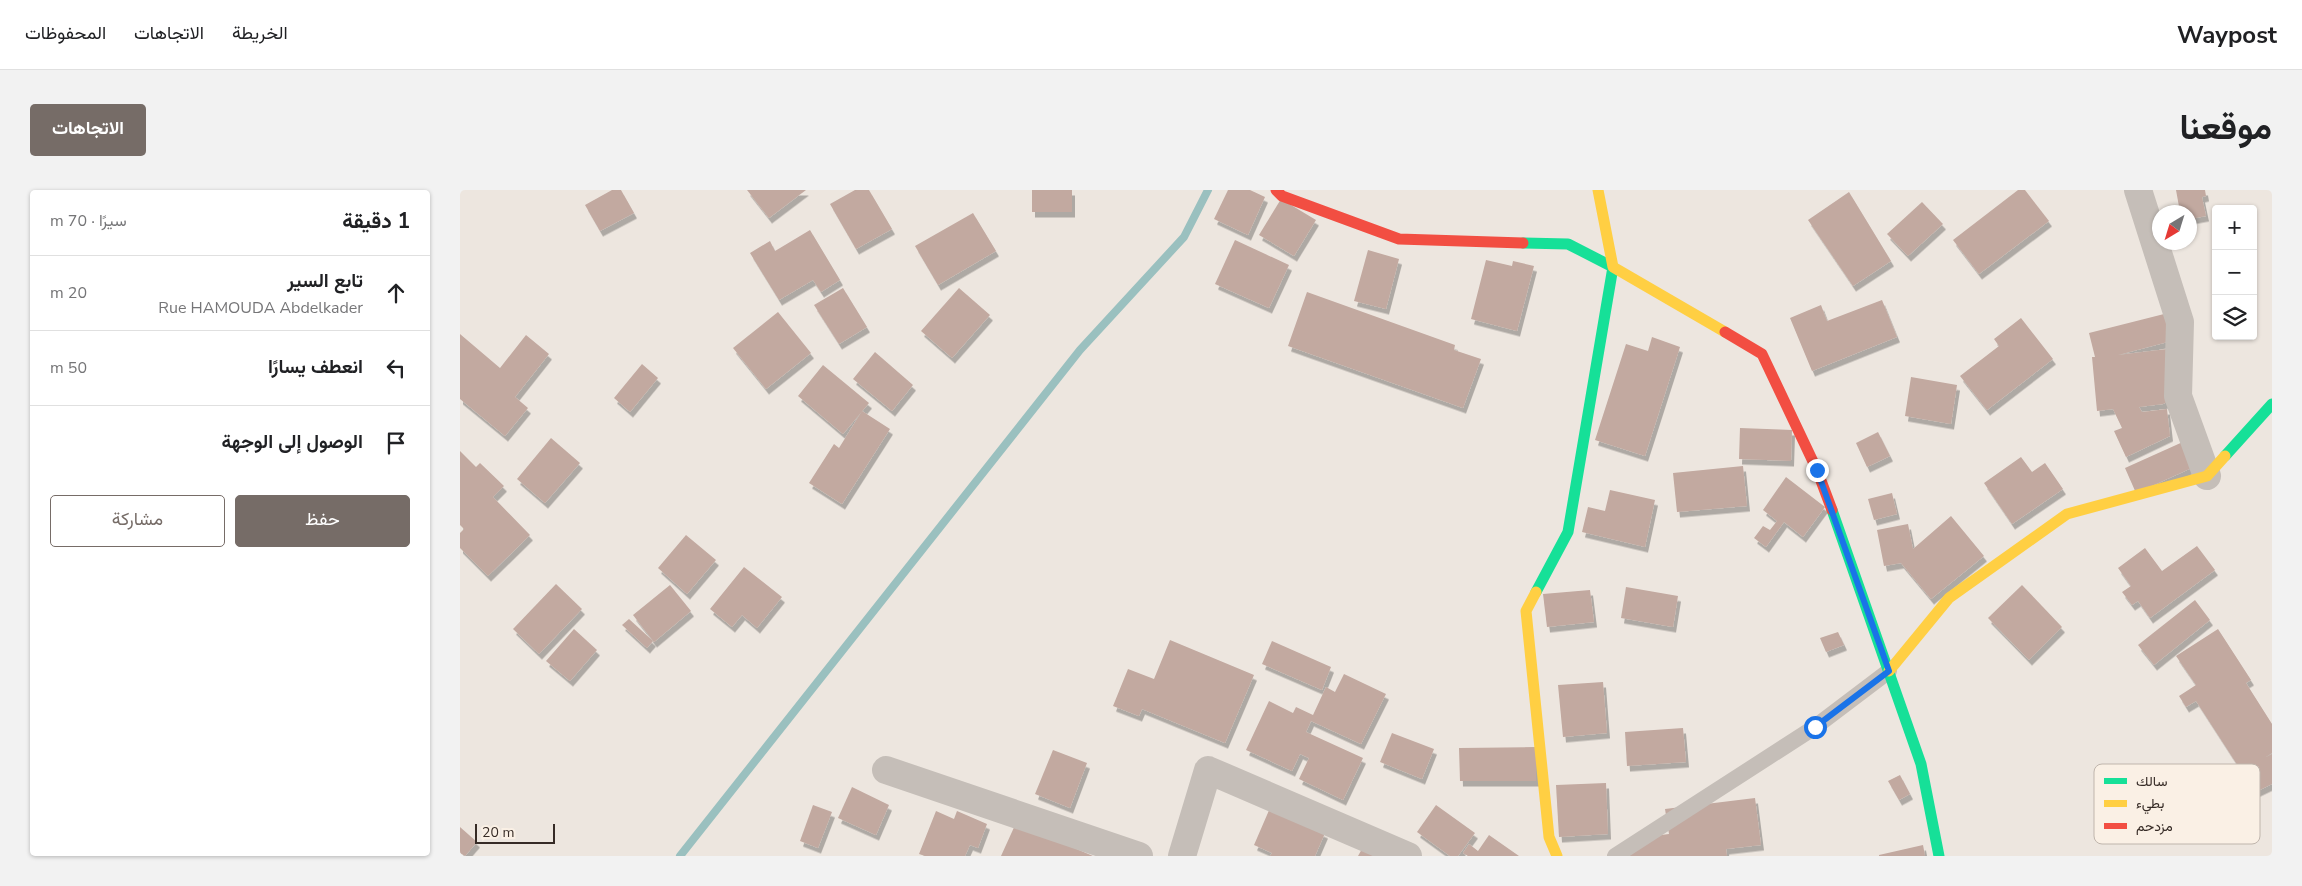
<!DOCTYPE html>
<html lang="ar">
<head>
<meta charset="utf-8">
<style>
  body { margin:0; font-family:"Nunito Sans",Vazirmatn,sans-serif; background:#f2f2f2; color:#202124; direction:rtl }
  .controls { position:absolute; right:15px; top:15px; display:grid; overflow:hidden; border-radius:5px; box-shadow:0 1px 4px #0004 }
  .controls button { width:45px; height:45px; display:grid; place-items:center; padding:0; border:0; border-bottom:1px solid #e0e0e0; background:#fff; color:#202124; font:25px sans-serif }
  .compass { position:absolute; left:1692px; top:15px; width:45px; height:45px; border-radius:50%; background:#fff; box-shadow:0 1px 4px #0004; rotate:218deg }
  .scale { position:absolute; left:15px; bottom:12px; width:80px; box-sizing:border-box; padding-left:5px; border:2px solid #362b26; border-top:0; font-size:14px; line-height:18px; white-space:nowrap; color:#362b26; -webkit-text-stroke:4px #faf0e5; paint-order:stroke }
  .stop { position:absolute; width:15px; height:15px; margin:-11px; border:4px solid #1a73e8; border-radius:50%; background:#fff }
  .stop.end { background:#1a73e8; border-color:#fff; box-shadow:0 1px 5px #0008 }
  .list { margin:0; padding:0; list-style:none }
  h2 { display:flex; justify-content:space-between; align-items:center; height:65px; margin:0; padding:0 20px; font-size:21px }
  h2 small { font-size:16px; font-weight:400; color:#757577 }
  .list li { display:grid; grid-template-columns:32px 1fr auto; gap:15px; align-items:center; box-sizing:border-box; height:75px; padding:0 20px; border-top:1px solid #e0e0e0 }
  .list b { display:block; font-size:19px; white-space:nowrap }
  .list p { margin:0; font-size:16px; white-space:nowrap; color:#757577 }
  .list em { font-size:16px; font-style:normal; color:#757577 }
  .actions { display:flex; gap:10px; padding:15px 20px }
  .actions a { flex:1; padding:11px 0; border:1px solid #766c67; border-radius:5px; text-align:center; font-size:18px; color:#766c67 }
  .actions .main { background:#766c67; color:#fff }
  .icon { flex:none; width:28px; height:28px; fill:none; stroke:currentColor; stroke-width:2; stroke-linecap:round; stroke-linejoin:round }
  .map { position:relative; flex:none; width:1812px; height:666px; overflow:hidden; direction:ltr; border-radius:5px }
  header { display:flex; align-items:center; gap:30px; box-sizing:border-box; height:70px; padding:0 25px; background:#fff; border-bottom:1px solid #e0e0e0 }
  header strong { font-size:24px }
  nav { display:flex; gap:28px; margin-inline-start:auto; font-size:18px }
  .intro { display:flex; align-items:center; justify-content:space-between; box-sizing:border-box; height:120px; padding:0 30px }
  h1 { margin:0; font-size:35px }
  .button { padding:12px 22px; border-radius:5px; background:#766c67; color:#fff; font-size:18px; font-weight:700 }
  main { display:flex; gap:30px; padding:0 30px }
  aside { flex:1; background:#fff; border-radius:5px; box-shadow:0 1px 4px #0004 }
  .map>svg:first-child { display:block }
</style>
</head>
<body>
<header>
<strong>Waypost</strong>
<nav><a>الخريطة</a><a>الاتجاهات</a><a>المحفوظات</a></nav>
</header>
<div class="intro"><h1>موقعنا</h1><a class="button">الاتجاهات</a></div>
<main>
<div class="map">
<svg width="1812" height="666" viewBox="0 0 1812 666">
  <defs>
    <filter id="shadow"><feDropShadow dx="3" dy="5.5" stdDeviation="0" flood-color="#0004"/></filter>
  </defs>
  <rect width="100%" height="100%" fill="#ede6df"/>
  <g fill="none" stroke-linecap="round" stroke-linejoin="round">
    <path stroke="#9ac0bf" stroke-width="8" d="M220,666l400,-506 104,-113 24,-47"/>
  </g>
  <g fill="#c2a9a0" filter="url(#shadow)">
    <path d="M152,0h9l13,23 -34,18 -15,-26z"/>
    <path d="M287,0h59l-37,28z"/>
    <path d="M395,0h14l23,39 -36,20 -26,-45z"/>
    <rect x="572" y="0" width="40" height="22"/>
    <path d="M768,0h22l15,7 -17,38 -34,-16z"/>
    <path d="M1558,0h7l24,31 -70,53 -26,-34z"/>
    <path d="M1716,0h29l1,6 -4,1 4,19 -16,3v-7h-10z"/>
    <path d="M1389,2l42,69 -38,25 -45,-66z"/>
    <path d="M821,9l35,21 -22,36 -35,-21z"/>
    <path d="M1462,12l21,22 -35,32 -21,-22z"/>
    <path d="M513,23l23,38 -58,34 -23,-39z"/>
    <path d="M350,40l30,50 -19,12 -8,-12 -34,20 -29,-47 20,-12 5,10z"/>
    <path d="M775,50l54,25 -20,43 -54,-24z"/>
    <path d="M908,60l31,9 -13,50 -32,-8z"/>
    <path d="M1026,70l26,6 1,-5 21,5 -17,65 -46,-12z"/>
    <path d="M383,98l24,39 -28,17 -25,-39z"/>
    <path d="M499,98l31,27 -38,43 -31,-27z"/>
    <path d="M847,102l148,53 -1,5 27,9 -18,49 -175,-62z"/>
    <path d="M1422,110l15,37 -85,34 -22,-53 31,-13 6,16z"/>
    <path d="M318,122l33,41 -45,36 -33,-41z"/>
    <path d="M1708,123l7,27 -57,15 49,-6 8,49 -12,6 -24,3 3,5 25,-3 3,27 -44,21 -12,-26 8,-3 -9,-19 -16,2 -5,-54h3l-6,-24z"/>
    <path d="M1561,128l32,41 -66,51 -27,-34 39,-30 -5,-7z"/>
    <path d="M0,144l40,34 26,-33 23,19 -34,43 13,11 -23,28 -45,-37z"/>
    <path d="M1192,147l28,10 -35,109 -50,-16 31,-96 22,7z"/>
    <path d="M415,162l38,33 -21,26 -39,-32z"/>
    <path d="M182,174l16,14 -28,34 -16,-14z"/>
    <path d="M363,175l46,38 -26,31 -45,-38z"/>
    <path d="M1451,187l46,8 -6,39 -46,-8z"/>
    <path d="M402,221l28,18 -48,75 -33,-21 25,-39 5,4z"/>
    <path d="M1280,238l52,2 -1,31 -52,-2z"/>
    <path d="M1418,242l12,24 -23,11 -11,-24z"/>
    <path d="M91,248l29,25 -35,40 -28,-24z"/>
    <path d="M1725,251l11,25 -60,27 -11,-25z"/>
    <path d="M0,261l16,16 4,-4 24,23 -11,11 37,38 -42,41 -28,-28v-15l4,-4 -4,-4z"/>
    <path d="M1561,267l11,15 13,-9 18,26 -51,35 -28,-41z"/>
    <path d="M1283,276l4,40 -70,6 -4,-39z"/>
    <path d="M1326,287l39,30 -22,30 -19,-15 -18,25 -12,-9 9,-12 7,4 7,-9 -14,-11z"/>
    <path d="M1150,300l45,10 -10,47 -63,-15 6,-25 17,4z"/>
    <path d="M1432,303l5,21 -23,6 -6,-21z"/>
    <path d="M1491,326l33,40 -53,43 -30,-36 -17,3 -7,-36 31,-6 5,25z"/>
    <path d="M226,345l30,25 -29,34 -29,-26z"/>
    <path d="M1737,356l18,24 -65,48 -12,-17 -6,4 -10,-13 9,-6 -13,-18 27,-20 17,23z"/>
    <path d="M284,377l38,30 -25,31 -15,-13 -10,12 -22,-18z"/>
    <path d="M96,394l26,25 -43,45 -26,-25z"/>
    <path d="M210,395l21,26 -37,31 -21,-27z"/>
    <path d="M1562,395l40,42 -33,33 -41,-42z"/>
    <path d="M1166,397l52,9 -5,31 -52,-9z"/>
    <path d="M1130,400l4,32 -47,5 -4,-33z"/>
    <path d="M1735,410l15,20 -56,45 -16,-20z"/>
    <path d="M169,429l24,22 -6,7 -25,-23z"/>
    <path d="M114,439l23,21 -27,31 -24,-20z"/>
    <path d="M1758,439l33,51 -5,3 26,41v29l-6,4 6,-3v30l-33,16 -11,-25 12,-6 -44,-68 -10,6 -7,-11 17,-11 -20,-29z"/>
    <path d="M1378,442l6,13 -18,7 -6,-14z"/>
    <path d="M710,450l84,35 -29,68 -83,-34 -3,7 -26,-10 15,-37 26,10z"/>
    <path d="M812,451l59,26 -9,23 -60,-26z"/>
    <path d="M884,484l42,20 -25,50 -50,-23 -5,11 57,26 -20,42 -44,-21 10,-21 -9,-4 -8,17 -46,-21 23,-49 24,12 3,-6 17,8 13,-28 9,5z"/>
    <path d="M1143,492l4,51 -44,4 -5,-52z"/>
    <path d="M1223,538l3,34 -59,4 -2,-34z"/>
    <path d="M932,543l42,16 -12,30 -42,-17z"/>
    <path d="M1076,557v34h-76l-1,-33z"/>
    <path d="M593,560l34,13 -17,45 -35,-14z"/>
    <path d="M1440,585l10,19 -11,6 -11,-19z"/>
    <path d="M1146,593l2,51 -49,3 -3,-52z"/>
    <path d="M392,597l37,18 -13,30 -38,-17z"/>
    <path d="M1295,608l6,47 -35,4 1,7h-97l-2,-17 41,-5 -4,-25z"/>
    <path d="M353,615l19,7 -14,36 -18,-7z"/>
    <path d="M976,615l39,28 -17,23h-8l-33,-24z"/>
    <path d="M810,618l55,25 -10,23h-45l2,-3 -18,-8z"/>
    <path d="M476,621l18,8 3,-8 30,13 -9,24 -8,-3 -5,11h-40l-6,-2z"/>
    <path d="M556,633l77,33h-92z"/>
    <path d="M0,637l17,15 -12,14 -5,-3z"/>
    <path d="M1029,645l30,21h-51l-5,-3 6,-9 9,7z"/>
    <path d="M1463,655l2,11h-46v-1z"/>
    <path d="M903,657l17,9h-22z"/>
  </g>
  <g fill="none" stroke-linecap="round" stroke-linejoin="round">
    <path stroke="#c5beb8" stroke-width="16" d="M1155,666l200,-129 74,-56"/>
    <g stroke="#c5beb8" stroke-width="28">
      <path d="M1678,0l42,132 -2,74 29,80"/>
      <path d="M426,580l253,86"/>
      <path d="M722,666l26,-86 200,86"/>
    </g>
    <g stroke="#16e098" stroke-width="11">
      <path d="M1063,53l45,1 45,23 -45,265 -32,60"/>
      <path d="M1765,266l47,-52"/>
      <path d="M1372,320l89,254 18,92"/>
    </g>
    <g stroke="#ffcf43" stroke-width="11">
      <path d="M1138,0l15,77 112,65"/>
      <path d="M1076,402l-10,19 23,226 8,19"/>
      <path d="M1429,481l60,-73 118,-84 140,-38 18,-20"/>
    </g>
    <g stroke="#f24e42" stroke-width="11">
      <path d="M816,0l6,6 117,43 124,4"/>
      <path d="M1265,142l37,22 55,116 15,40"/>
    </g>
  </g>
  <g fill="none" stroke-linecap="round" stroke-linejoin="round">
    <path stroke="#1a73e8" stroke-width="6" d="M1355,537l74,-56 -72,-201"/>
  </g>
  <rect x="1634" y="574" width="166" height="80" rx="8" fill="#faf0e5" stroke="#bfb5ac" stroke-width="1"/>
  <rect x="1644" y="588" width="23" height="6" fill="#16e098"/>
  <rect x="1644" y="610" width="23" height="7" fill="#ffcf43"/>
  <rect x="1644" y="633" width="23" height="6" fill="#f24e42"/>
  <g font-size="14" fill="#362b26">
    <text x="1676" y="596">سالك</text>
    <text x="1676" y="618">بطيء</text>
    <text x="1676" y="641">مزدحم</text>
  </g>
</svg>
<div class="controls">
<button>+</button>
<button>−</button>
<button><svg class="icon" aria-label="layers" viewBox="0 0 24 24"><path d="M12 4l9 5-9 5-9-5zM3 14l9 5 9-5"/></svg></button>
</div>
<svg class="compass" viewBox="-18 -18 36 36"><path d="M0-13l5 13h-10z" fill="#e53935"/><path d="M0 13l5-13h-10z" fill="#757577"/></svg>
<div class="scale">20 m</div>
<div class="stop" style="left:1355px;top:537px"></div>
<div class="stop end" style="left:1357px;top:280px"></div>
</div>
<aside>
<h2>1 دقيقة<small>سيرًا · 70 m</small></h2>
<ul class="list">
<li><svg class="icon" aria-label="ahead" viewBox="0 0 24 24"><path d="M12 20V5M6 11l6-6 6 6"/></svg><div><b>تابع السير</b><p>Rue HAMOUDA Abdelkader</p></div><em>20 m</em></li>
<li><svg class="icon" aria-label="left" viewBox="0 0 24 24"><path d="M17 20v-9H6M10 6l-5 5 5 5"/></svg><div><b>انعطف يسارًا</b></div><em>50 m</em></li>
<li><svg class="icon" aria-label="arrive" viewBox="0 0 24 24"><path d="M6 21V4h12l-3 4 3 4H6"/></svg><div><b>الوصول إلى الوجهة</b></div></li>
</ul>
<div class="actions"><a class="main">حفظ</a><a>مشاركة</a></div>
</aside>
</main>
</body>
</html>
